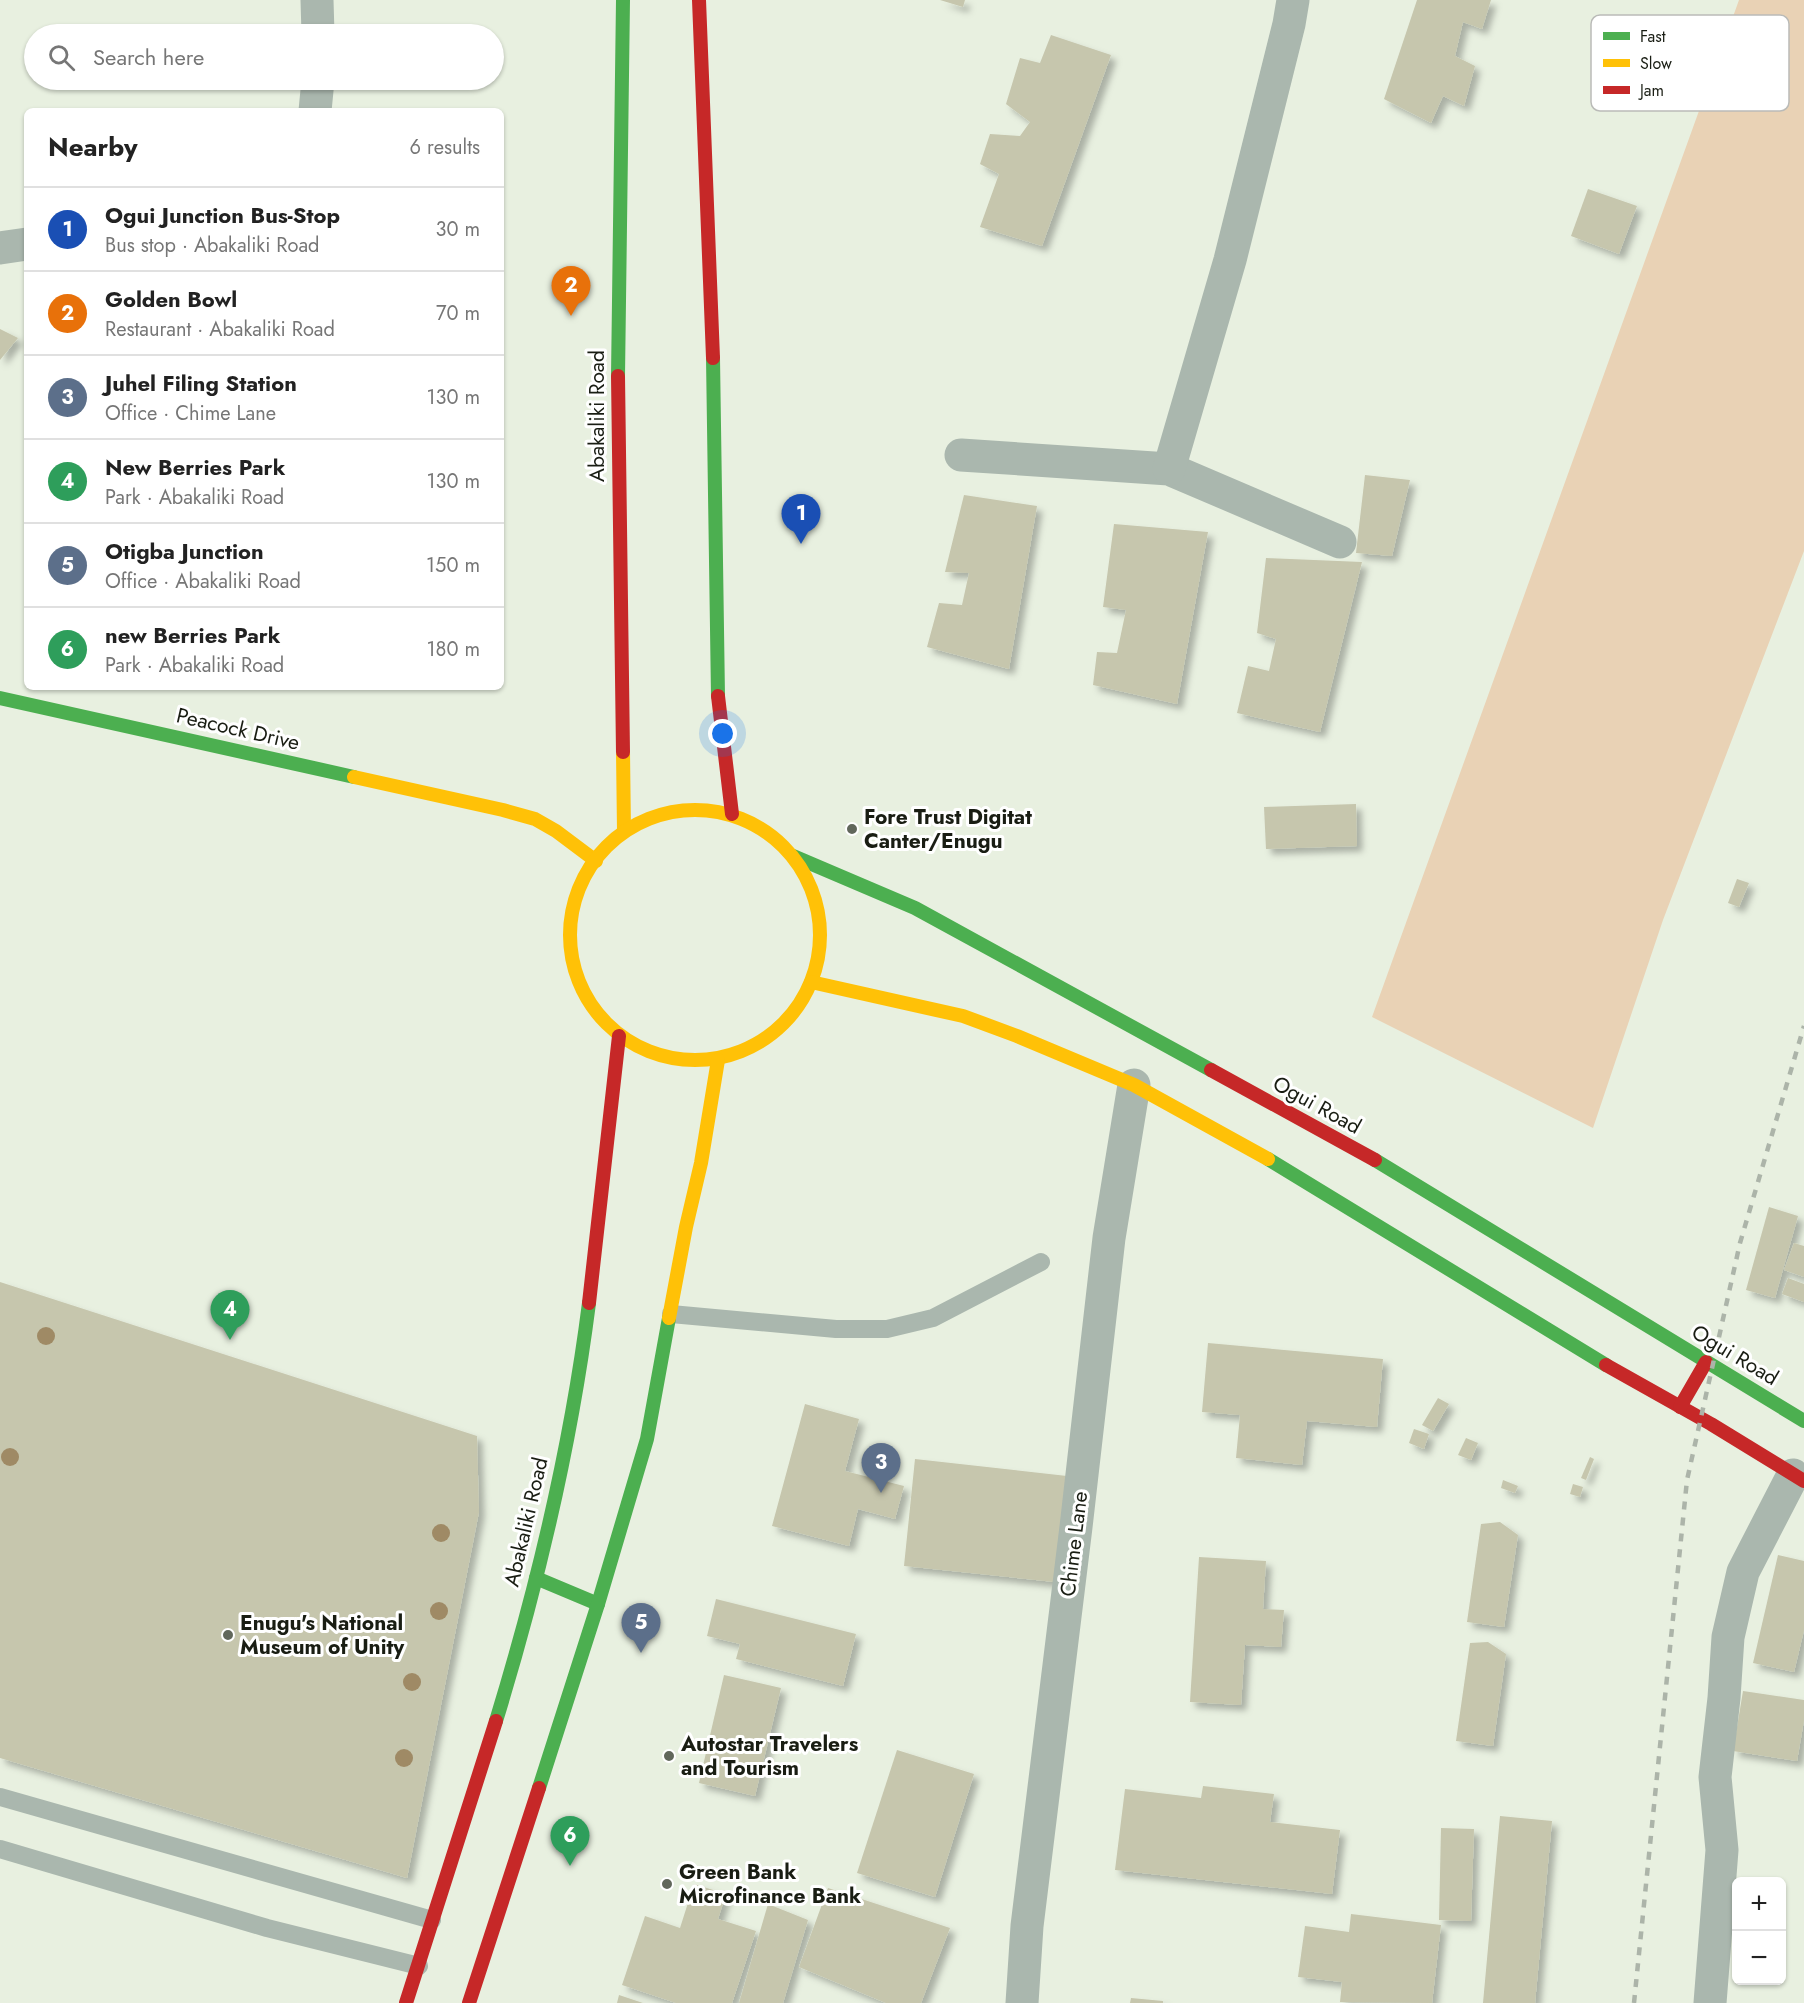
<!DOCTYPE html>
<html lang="en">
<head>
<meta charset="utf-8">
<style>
  body { margin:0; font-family:Jost,sans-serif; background:#f2f2f2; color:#222 }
  .controls { position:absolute; right:18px; bottom:18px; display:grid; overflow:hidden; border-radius:9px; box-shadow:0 2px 4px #0004 }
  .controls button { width:54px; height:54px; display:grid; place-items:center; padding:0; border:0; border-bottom:2px solid #e0e0e0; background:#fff; color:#222; font:30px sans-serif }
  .you { position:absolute; left:723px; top:734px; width:21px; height:21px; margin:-15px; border:4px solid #fff; border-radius:50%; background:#1a73e8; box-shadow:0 0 0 9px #1a73e833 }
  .badge { display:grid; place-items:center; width:39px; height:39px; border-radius:50%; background:#1a73e8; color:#fff; font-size:20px; font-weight:700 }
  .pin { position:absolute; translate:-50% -50px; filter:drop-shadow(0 2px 3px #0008) }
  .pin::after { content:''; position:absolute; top:32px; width:21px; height:18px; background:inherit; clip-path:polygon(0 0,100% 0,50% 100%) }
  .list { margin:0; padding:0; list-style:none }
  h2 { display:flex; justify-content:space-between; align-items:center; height:78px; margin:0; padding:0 24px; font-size:26px }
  h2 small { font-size:20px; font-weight:400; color:#767676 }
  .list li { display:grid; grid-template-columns:39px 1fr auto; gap:18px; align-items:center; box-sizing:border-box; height:84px; padding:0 24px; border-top:2px solid #e0e0e0 }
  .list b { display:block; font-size:22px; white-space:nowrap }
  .list p { margin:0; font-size:20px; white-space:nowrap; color:#767676 }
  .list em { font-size:20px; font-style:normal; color:#767676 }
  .icon { flex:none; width:33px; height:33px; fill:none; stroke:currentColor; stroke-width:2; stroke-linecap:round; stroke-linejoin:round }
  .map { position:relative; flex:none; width:1804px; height:2003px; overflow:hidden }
  .search { position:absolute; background:#fff; box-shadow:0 2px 4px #0004; left:24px; top:24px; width:480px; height:66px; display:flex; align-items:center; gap:15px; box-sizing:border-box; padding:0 21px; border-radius:33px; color:#767676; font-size:22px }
  .panel { position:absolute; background:#fff; box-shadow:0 2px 4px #0004; left:24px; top:108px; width:480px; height:582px; border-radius:9px }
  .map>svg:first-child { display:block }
</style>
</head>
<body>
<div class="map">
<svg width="1804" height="2003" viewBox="0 0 1804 2003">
  <defs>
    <filter id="shadow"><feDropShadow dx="5.5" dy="5.5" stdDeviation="3" flood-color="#0004"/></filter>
  </defs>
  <rect width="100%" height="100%" fill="#e8f0e0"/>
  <path fill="#e9d2b5" d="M1739,0h65v551l-141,369 -70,208 -221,-111z"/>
  <g fill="#c6c6ad" filter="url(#shadow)">
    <path d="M940,0h25l-2,7z"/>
    <path d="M1417,0h74l-9,29 -19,-7 -8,34 20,10 -11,40 -21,-10 -12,27 -47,-24z"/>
    <path d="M1051,35l60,20 -69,191 -62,-19 19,-53 -19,-10 10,-30 30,2 10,-14 -24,-18 14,-46 20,5z"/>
    <path d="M1588,189l49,17 -18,48 -48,-18z"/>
    <path d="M0,329l18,9 -18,22z"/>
    <path d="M1365,475l45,5 -18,76 -36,-3z"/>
    <path d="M964,495l73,11 -28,163 -82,-22 12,-44 23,2 7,-32 -24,-1z"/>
    <path d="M1114,524l94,8 -31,172 -84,-19 4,-33 20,1 9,-43 -23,-3z"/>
    <path d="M1266,558l96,4 -42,170 -83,-19 11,-47 21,5 7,-32 -19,-6z"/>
    <path d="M1356,804l1,42 -91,3 -2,-42z"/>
    <path d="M1737,879l12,4 -10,24 -11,-4z"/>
    <path d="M1769,1207l29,9 -23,82 -29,-8z"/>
    <path d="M1794,1243l10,3v31l-20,-7z"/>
    <path d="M1788,1278l16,6v18l-22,-8z"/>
    <path d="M0,1282l477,154 2,76 -72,366 -407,-120z"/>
    <path d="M1208,1343l175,16 -6,68 -70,-6 -5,44 -66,-7 4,-43 -38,-3z"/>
    <path d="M1438,1398l11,6 -16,27 -11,-6z"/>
    <path d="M805,1404l54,15 -14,52 59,15 -9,33 -37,-10 -9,37 -77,-20z"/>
    <path d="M1414,1429l15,5 -5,15 -15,-6z"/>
    <path d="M1466,1438l12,5 -7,17 -13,-5z"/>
    <path d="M1590,1457l4,2 -8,21 -5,-2z"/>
    <path d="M915,1459l152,17 -12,106 -151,-16z"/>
    <path d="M1503,1480l15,6 -3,7 -14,-5z"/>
    <path d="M1573,1484l10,3 -3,10 -10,-3z"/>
    <path d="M1500,1522l18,13 -14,92 -37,-5 14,-98z"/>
    <path d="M1778,1555l26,6v69l-10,42 -41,-9z"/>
    <path d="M1199,1557l67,4 -3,48 21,1 -3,37 -36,-2 -4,60 -51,-3z"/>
    <path d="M716,1599l140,35 -13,52 -107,-27 4,-15 -33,-8z"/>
    <path d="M1488,1642l18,12 -13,92 -37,-5 14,-98z"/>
    <path d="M724,1675l57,13 -26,108 -56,-13z"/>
    <path d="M1743,1691l61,9v20l-7,41 -64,-10z"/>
    <path d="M897,1750l77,24 -39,123 -78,-24z"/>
    <path d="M1203,1786l71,8 -4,28 70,8 -8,64 -217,-24 10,-81 76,9z"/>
    <path d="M1500,1816l52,5 -17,182h-52z"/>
    <path d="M1441,1828l33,1 -3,92 -32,-1z"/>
    <path d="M694,1884l32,10 -8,25 38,12 -24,72h-56l-54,-18 23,-69 35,12z"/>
    <path d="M828,1888l122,40 -29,75h-35l-87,-36z"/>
    <path d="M768,1904l40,16 -25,83h-44z"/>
    <path d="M1351,1914l90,11 -9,78 -92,-1 2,-20 -44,-5 7,-51 44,6z"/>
    <path d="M619,1995l24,8h-26z"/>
    <path d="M1131,1998l32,3v2h-33z"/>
  </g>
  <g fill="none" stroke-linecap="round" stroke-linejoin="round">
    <g stroke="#aab7ae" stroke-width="18">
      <path d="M671,1314l165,15h51l46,-11 108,-56"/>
      <path d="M0,1797l432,123"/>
      <path d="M0,1849l267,79 152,38"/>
    </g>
    <g stroke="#aab7ae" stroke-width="33">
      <path d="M317,0l1,34"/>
      <path d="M315,111l3,-31"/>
      <path d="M0,248l27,-4"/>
      <path d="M961,455l208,14 171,73"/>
      <path d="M1169,469l61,-209 59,-236 4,-24"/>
      <path d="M1022,2003l5,-77 49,-399 33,-289 25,-153"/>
      <path d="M1710,2003l12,-153 -7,-73 9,-79 4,-61 15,-65 50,-97"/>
    </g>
    <g stroke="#4caf50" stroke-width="14">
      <path d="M713,358l5,338"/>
      <path d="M618,376l5,-376"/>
      <path d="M0,698l354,79"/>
      <path d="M793,856l122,52 296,162"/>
      <path d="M1268,1159l338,206"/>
      <path d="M1375,1160l429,261"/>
      <path d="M536,1578l62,26"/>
      <path d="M496,1721c42,-137 75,-276 93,-418"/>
      <path d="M539,1788l59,-184 49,-165 22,-121"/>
    </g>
    <g stroke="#ffc107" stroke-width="14">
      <path d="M623,752l1,79"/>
      <path d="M354,777l149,33 32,9 21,12 40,30"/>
      <circle cx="695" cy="935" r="125"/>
      <path d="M811,982l152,34 54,20 117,49 134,74"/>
      <path d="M669,1318l17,-91 15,-64 17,-103"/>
    </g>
    <g stroke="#c62828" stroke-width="14">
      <path d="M699,0l14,358"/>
      <path d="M618,376l5,376"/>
      <path d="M718,696l14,118"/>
      <path d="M1211,1070l164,90"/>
      <path d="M589,1303l30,-267"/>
      <path d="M1606,1365l105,59 93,57"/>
      <path d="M1680,1407l26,-45"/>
      <path d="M406,2003l90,-282"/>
      <path d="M469,2003l70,-215"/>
    </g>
    <path stroke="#acb4a9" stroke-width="4.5" stroke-dasharray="8 8" stroke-linecap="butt" d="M1634,2003l53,-523 53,-237 64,-217"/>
  </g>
  <g fill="#9f8a65">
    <circle cx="46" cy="1336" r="9"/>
    <circle cx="10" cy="1457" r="9"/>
    <circle cx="441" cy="1533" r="9"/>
    <circle cx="439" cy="1611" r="9"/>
    <circle cx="412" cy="1682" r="9"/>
    <circle cx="404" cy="1758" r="9"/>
  </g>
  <g fill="#61675b" stroke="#fff" stroke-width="2">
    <circle cx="852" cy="829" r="6"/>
    <circle cx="228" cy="1635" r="6"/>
    <circle cx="669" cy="1756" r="6"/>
    <circle cx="667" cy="1884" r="6"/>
  </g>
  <g text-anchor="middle" stroke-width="6" stroke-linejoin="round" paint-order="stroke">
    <g font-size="21" fill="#191d13" stroke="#fff">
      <text transform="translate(597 416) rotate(-90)" y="7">Abakaliki Road</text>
      <text transform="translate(238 729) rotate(13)" y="7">Peacock Drive</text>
      <text transform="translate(1317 1105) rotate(29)" y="7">Ogui Road</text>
      <text transform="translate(1735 1355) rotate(31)" y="7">Ogui Road</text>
      <text transform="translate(526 1522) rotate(-77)" y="7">Abakaliki Road</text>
      <text transform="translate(1074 1544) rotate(-83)" y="7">Chime Lane</text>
    </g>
    <g font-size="21" font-weight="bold" fill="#191d13" stroke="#fff" text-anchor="start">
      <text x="864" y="824">Fore Trust Digitat<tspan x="864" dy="24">Canter/Enugu</tspan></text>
      <text x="240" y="1630">Enugu's National<tspan x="240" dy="24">Museum of Unity</tspan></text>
      <text x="681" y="1751">Autostar Travelers<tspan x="681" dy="24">and Tourism</tspan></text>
      <text x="679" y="1879">Green Bank<tspan x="679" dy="24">Microfinance Bank</tspan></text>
    </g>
  </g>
  <rect x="1591" y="15" width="198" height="96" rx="9" fill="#fff" stroke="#babbb8" stroke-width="1.5"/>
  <rect x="1603" y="32" width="27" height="8" fill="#4caf50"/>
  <rect x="1603" y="59" width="27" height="8" fill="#ffc107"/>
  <rect x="1603" y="86" width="27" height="8" fill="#c62828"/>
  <g font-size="16" fill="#191d13">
    <text x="1640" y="42">Fast</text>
    <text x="1640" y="69">Slow</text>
    <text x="1640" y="96">Jam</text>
  </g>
</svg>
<div class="controls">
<button>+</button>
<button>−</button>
</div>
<div class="you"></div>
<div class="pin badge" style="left:801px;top:544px;background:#1a4fb4">1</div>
<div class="pin badge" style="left:571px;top:316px;background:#e8710a">2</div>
<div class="pin badge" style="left:881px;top:1493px;background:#5c6f8a">3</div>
<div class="pin badge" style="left:230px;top:1340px;background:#2e9e5b">4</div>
<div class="pin badge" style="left:641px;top:1653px;background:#5c6f8a">5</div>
<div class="pin badge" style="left:570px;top:1866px;background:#2e9e5b">6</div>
<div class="search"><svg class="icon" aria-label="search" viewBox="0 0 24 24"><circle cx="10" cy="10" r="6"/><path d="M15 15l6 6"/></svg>Search here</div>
<section class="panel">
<h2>Nearby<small>6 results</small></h2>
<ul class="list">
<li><span class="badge" style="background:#1a4fb4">1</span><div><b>Ogui Junction Bus-Stop</b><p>Bus stop · Abakaliki Road</p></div><em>30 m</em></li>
<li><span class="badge" style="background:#e8710a">2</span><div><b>Golden Bowl</b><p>Restaurant · Abakaliki Road</p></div><em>70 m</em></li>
<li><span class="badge" style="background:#5c6f8a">3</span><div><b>Juhel Filing Station</b><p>Office · Chime Lane</p></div><em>130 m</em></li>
<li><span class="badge" style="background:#2e9e5b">4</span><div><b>New Berries Park</b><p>Park · Abakaliki Road</p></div><em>130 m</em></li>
<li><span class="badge" style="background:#5c6f8a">5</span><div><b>Otigba Junction</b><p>Office · Abakaliki Road</p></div><em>150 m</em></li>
<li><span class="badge" style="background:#2e9e5b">6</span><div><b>new Berries Park</b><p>Park · Abakaliki Road</p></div><em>180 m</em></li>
</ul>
</section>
</div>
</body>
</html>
